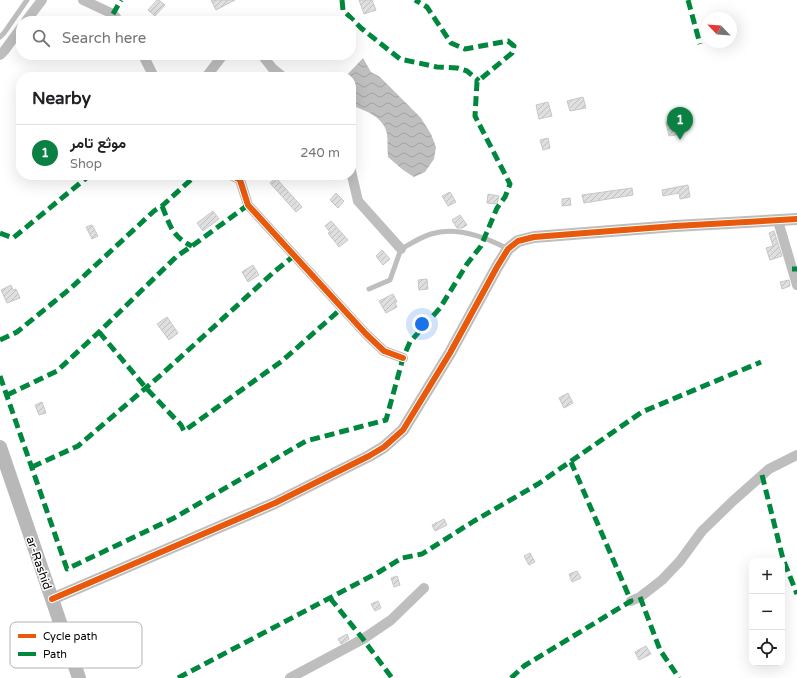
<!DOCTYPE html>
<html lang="en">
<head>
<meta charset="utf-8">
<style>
  body { margin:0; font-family:"Varela Round",Vazirmatn,sans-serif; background:#f6f6f6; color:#202124 }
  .controls { position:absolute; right:12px; bottom:12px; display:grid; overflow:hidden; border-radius:8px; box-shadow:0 4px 16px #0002 }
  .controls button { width:36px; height:36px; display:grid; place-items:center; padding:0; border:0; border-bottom:1px solid #e0e0e0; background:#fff; color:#202124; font:20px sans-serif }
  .compass { position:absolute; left:701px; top:12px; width:36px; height:36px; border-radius:50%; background:#fff; box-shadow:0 4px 16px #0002; rotate:295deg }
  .you { position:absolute; left:422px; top:324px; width:14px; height:14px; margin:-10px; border:3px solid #fff; border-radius:50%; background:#1a73e8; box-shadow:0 0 0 6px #1a73e833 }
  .badge { display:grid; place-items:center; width:26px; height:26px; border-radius:50%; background:#0b8043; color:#fff; font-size:13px; font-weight:700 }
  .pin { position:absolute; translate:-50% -33px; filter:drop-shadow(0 1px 2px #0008) }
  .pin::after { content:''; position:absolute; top:21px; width:14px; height:12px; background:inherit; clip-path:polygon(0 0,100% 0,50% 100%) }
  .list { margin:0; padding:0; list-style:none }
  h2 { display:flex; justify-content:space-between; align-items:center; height:52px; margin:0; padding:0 16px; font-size:17px }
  h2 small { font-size:13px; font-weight:400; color:#757577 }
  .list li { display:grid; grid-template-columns:26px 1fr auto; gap:12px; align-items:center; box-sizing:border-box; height:56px; padding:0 16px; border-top:1px solid #e0e0e0 }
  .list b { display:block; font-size:15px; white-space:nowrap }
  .list p { margin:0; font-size:13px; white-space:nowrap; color:#757577 }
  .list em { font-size:13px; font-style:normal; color:#757577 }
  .icon { flex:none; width:22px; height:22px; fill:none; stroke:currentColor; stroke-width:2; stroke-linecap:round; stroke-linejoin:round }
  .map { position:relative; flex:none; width:797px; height:678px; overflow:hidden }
  .search { position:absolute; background:#fff; box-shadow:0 4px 16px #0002; left:16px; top:16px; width:340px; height:44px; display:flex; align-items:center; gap:10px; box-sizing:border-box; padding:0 14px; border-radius:16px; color:#757577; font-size:15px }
  .panel { position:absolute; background:#fff; box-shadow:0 4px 16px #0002; left:16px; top:72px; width:340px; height:108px; border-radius:16px }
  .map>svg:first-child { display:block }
</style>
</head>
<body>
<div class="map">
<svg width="797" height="678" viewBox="0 0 797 678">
  <defs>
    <pattern id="water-waves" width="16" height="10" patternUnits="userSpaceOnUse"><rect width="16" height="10" fill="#bfbfbf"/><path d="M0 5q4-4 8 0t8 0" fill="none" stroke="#a2a2a2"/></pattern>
    <pattern id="building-hatch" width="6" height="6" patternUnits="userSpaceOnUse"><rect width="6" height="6" fill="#dfdfdf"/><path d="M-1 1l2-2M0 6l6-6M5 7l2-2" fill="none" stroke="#bebebe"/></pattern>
  </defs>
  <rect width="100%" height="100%" fill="#fff"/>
  <path fill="url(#water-waves)" d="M363,58l8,14 9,5 41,41 10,16 5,13 -2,12 -9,13 -11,5 -11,-7 -15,-13c-1,-8 0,-16 -1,-23 -3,-17 -21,-23 -36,-29v-28h-6z"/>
  <g fill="url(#building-hatch)" stroke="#c7c7c7">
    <path d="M157,0h2l6,5 -10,11 -7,-6z"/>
    <path d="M211,0h24l-19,10z"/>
    <path d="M359,0h13l4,10 -12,4z"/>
    <path d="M583,97l3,11 -16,3 -3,-10z"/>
    <path d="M548,102l4,14 -13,3 -3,-14z"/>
    <path d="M677,119l4,15 -12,2 -3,-14z"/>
    <path d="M548,138l2,10 -7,2 -3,-10z"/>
    <path d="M276,178l26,29 -6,5 -26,-29z"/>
    <path d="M688,185l2,12 -10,2 -1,-6 -16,3 -1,-6z"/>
    <path d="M632,188l1,7 -49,8 -2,-8z"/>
    <path d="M450,192l6,10 -8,4 -6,-10z"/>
    <path d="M336,193l8,8 -6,7 -8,-8z"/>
    <path d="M488,194l11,2 -2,8 -10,-1z"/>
    <path d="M570,198l1,7 -9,1v-7z"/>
    <path d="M213,211l6,8 -16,12 -6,-8z"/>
    <path d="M460,215l7,10 -5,3h-5l-5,-8z"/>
    <path d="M331,221l17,19 -9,7 -11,-14 2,-1 -5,-6z"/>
    <path d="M92,225l6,11 -6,3 -6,-12z"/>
    <path d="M774,231l8,25 -12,4 -4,-12 7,-2 -4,-13z"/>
    <path d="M382,250l8,9 -7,6 -7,-9z"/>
    <path d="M253,265l6,10 -11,7 -6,-10z"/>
    <path d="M427,279l1,10 -9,1 -1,-10z"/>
    <path d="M789,280l1,6 -8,3 -2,-7z"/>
    <path d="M11,285l2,5 3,-1 4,9 -13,5 -6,-13z"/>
    <path d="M393,294l4,8 -2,1 2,4 -11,6 -7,-12z"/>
    <path d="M167,317l11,16 -9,7 -12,-16z"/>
    <path d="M568,393l5,10 -9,5 -5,-10z"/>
    <path d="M42,402l4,11 -7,2 -4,-10z"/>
    <path d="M444,519l3,6 -12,6 -3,-6z"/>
    <path d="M530,553l5,9 -6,3 -5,-9z"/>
    <path d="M577,571l4,7 -9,4 -3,-8z"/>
    <path d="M397,576l3,9 -6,2 -3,-9z"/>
    <path d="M378,601l3,7 -6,3 -4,-7z"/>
    <path d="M347,634l2,5 -8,5 -3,-5z"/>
    <path d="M646,646l5,8 -12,6 -4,-8z"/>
  </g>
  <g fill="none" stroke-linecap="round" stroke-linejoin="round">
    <g stroke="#bebebe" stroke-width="5">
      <path d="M0,37l4,-4 23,-33"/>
      <path d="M369,289l21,-9 11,-31c9,-5 20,-12 30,-15 25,-8 54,3 77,15"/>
    </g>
    <g stroke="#bebebe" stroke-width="10">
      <path d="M83,0l30,14 6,7"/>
      <path d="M26,21l16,-21"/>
      <path d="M0,55l4,-4 17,-23"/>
      <path d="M143,55l11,22"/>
      <path d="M262,55l11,14 10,8"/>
      <path d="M206,77l17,-22"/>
      <path d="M351,171l7,30 43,48"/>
      <path d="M231,175l9,5 8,25 118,129 18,17 19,7"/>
      <path d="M778,221l19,64"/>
      <path d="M631,601l9,-4 22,-17 18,-19 22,-30 31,-30 36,-32 28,-14"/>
      <path d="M290,678l73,-39 28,-19 33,-32"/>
    </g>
    <path stroke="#bebebe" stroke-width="12" d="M52,599l223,-96 94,-47 15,-9 19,-17 47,-77 47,-86 11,-18 10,-8 16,-4 141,-11 122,-7"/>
    <path stroke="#b8b8b8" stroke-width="14" d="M0,447l79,231"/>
    <g stroke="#00873e" stroke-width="5" stroke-dasharray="10 5" stroke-linecap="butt">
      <path d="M342,0l1,10 18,18 39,31 37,8 20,1 10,3 12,10"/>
      <path d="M688,0l12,44"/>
      <path d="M113,14l8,-14"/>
      <path d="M162,206c8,19 10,31 30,40"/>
      <path d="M0,233l13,5 77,-63"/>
      <path d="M792,269h5"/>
      <path d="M99,332l47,56 35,37 3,6 98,-70 60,-53"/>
      <path d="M0,340l17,-8 54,-44 83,-77 8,-5 34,-31"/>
      <path d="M0,376l67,193 107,-51 132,-77 80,-21 17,-62 7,-16 30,-34 27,-44 14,-18 16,-38 8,-11 5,-13 -35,-68 2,-34 35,-29 2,-7 -6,-5 -43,8 -14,-6 -24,-36 -12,-7"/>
      <path d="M7,395l50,-24 42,-39 78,-76 15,-10 56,-41"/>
      <path d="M32,467l46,-21 84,-72 113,-103 20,-16"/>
      <path d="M762,475l21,84 14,35"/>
      <path d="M640,597l20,53 19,28"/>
      <path d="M330,598l33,41 29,39"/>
      <path d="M178,678l201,-106 23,-14 20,-4 52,-33 64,-37 104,-72 119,-50"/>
      <path d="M511,678l13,-12 107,-65 -60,-139"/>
    </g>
    <g stroke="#fff" stroke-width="8">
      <g id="cycleway">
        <path d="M231,175l9,5 8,25 118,129 18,17 19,7"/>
        <path d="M52,599l223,-96 94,-47 15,-9 19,-17 47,-77 47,-86 11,-18 10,-8 16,-4 141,-11 122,-7"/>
      </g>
    </g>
    <use href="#cycleway" stroke="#e8590c" stroke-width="6"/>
  </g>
  <g text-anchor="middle" stroke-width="3" stroke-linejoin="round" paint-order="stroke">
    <g font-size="12" fill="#000" stroke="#fff">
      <text transform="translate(39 563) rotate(71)" y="4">ar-Rashid</text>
    </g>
  </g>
  <rect x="10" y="622" width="132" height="46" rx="6" fill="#fff" stroke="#b2b2b2" stroke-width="1"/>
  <rect x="18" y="634" width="18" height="4" fill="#e8590c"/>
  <rect x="18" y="652" width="18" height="4" fill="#00873e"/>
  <g font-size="11" fill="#000">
    <text x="43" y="640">Cycle path</text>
    <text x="43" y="658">Path</text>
  </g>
</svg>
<div class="controls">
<button>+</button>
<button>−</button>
<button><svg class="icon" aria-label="locate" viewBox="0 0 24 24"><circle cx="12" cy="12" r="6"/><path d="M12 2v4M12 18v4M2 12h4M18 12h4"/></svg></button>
</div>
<svg class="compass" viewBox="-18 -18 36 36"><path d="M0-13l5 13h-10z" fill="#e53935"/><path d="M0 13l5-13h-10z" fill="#757577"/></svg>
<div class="you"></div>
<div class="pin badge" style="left:680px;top:140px">1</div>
<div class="search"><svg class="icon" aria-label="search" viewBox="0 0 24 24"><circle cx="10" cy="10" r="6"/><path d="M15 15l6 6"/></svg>Search here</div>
<section class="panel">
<h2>Nearby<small></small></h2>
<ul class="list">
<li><span class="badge">1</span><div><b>موثع تامر</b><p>Shop</p></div><em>240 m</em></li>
</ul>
</section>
</div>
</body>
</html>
